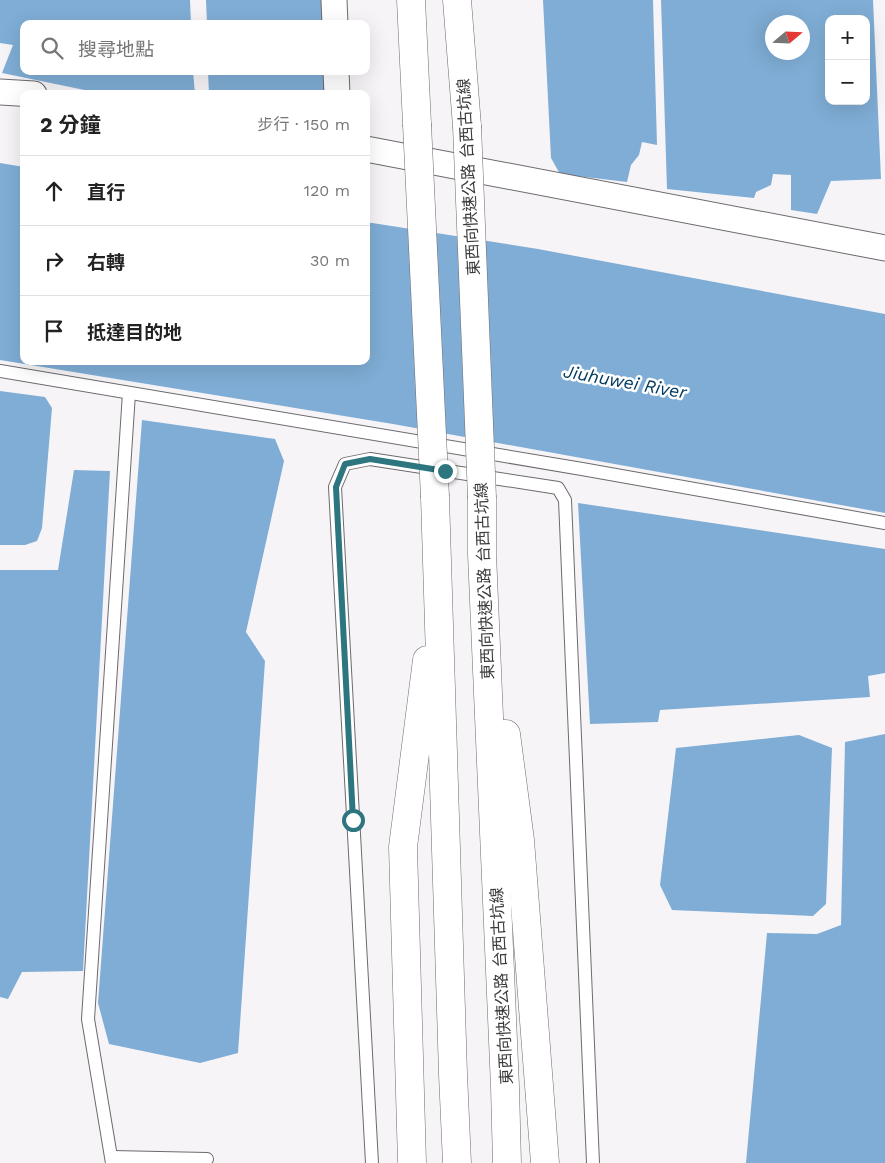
<!DOCTYPE html>
<html lang="zh-TW">
<head>
<meta charset="utf-8">
<style>
  body { margin:0; font-family:"Work Sans","Noto Sans TC",sans-serif; background:#f6f6f6; color:#222 }
  .controls { position:absolute; right:15px; top:15px; display:grid; overflow:hidden; border-radius:10px; box-shadow:0 5px 20px #0002 }
  .controls button { width:45px; height:45px; display:grid; place-items:center; padding:0; border:0; border-bottom:1px solid #e0e0e0; background:#fff; color:#222; font:25px sans-serif }
  .compass { position:absolute; left:765px; top:15px; width:45px; height:45px; border-radius:50%; background:#fff; box-shadow:0 5px 20px #0002; rotate:71deg }
  .stop { position:absolute; width:15px; height:15px; margin:-11px; border:4px solid #2d757f; border-radius:50%; background:#fff }
  .stop.end { background:#2d757f; border-color:#fff; box-shadow:0 1px 5px #0008 }
  .list { margin:0; padding:0; list-style:none }
  h2 { display:flex; justify-content:space-between; align-items:center; height:65px; margin:0; padding:0 20px; font-size:21px }
  h2 small { font-size:16px; font-weight:400; color:#767676 }
  .list li { display:grid; grid-template-columns:32px 1fr auto; gap:15px; align-items:center; box-sizing:border-box; height:70px; padding:0 20px; border-top:1px solid #e0e0e0 }
  .list b { display:block; font-size:19px; white-space:nowrap }
  .list em { font-size:16px; font-style:normal; color:#767676 }
  .icon { flex:none; width:28px; height:28px; fill:none; stroke:currentColor; stroke-width:2; stroke-linecap:round; stroke-linejoin:round }
  .map { position:relative; flex:none; width:885px; height:1163px; overflow:hidden }
  .search { position:absolute; background:#fff; box-shadow:0 5px 20px #0002; left:20px; top:20px; width:350px; height:55px; display:flex; align-items:center; gap:12px; box-sizing:border-box; padding:0 18px; border-radius:10px; color:#767676; font-size:19px }
  .panel { position:absolute; background:#fff; box-shadow:0 5px 20px #0002; left:20px; top:90px; width:350px; height:275px; border-radius:10px }
  .map>svg:first-child { display:block }
</style>
</head>
<body>
<div class="map">
<svg width="885" height="1163" viewBox="0 0 885 1163">
  <rect width="100%" height="100%" fill="#f7f4f8"/>
  <g fill="#7fadd5" fill-rule="evenodd">
    <path d="M0,0h190l1,24h-167v47h169l2,23h-91l-102,-21 11,-28 -13,-2z"/>
    <path d="M206,0h117l1,24h-117z"/>
    <path d="M543,0h110l4,145 -15,-3 -3,13 -8,10 -4,17 -67,-8 -9,-16z"/>
    <path d="M661,0h212l8,179 -50,2 -14,33 -26,-4v-35l-18,-1 -2,11 -15,7 -2,6 -87,-9zM829,19h37v82h-37zM772,22h30v30h-30z"/>
    <path d="M208,71h118v23h-117z"/>
    <path d="M0,163l24,4v194h342v-139l172,27 347,65v199l-492,-89 -393,-64z"/>
    <path d="M0,391l45,6 7,11 -10,120 -5,13 -12,4h-25z"/>
    <path d="M142,420l133,19 9,22 -38,171 19,29 -27,392 -38,10 -91,-19 -11,-41z"/>
    <path d="M74,470l36,1 -27,500 -61,1 -14,27 -8,-2v-427h58z"/>
    <path d="M578,503l307,46v124l-17,3 2,21 -210,13 -2,12 -68,2z"/>
    <path d="M885,734v429h-139l21,-230 50,1 24,-9 4,-183z"/>
    <path d="M799,735l33,13 -6,156 -13,12 -141,-6 -12,-25 16,-137z"/>
  </g>
  <g fill="none" stroke-linecap="round" stroke-linejoin="round">
    <g stroke="#6d6a6e" stroke-width="14">
      <g id="lane">
        <path d="M0,371l582,98 303,54"/>
        <path d="M112,1157l95,2"/>
        <path d="M112,1163l-24,-144 41,-626"/>
        <path d="M372,1163l-37,-676 10,-23 25,-5 188,29 7,12 28,663"/>
      </g>
    </g>
    <g stroke="#6d6a6e" stroke-width="27">
      <g id="street">
        <path d="M334,0l1,24"/>
        <path d="M336,71l1,23"/>
        <path d="M0,92l34,2"/>
        <path d="M366,149l519,99"/>
      </g>
    </g>
    <g stroke="#6d6a6e" stroke-width="29">
      <g id="highway">
        <path d="M411,0l6,124"/>
        <path d="M457,0l10,126"/>
        <path d="M435,497l18,577 4,89"/>
        <path d="M482,498v56l23,533 2,76"/>
        <path d="M506,734l14,106 25,323"/>
        <path d="M412,1163l-9,-316 24,-187"/>
      </g>
    </g>
    <use href="#lane" stroke="#fff" stroke-width="12"/>
    <use href="#street" stroke="#fff" stroke-width="25"/>
    <use href="#highway" stroke="#fff" stroke-width="28"/>
    <g stroke="#6d6a6e" stroke-width="29" stroke-linecap="butt">
      <g id="highway-bridge">
        <path d="M417,124l18,373"/>
        <path d="M467,126l15,372"/>
      </g>
    </g>
    <use href="#highway-bridge" stroke="#fff" stroke-width="28"/>
  </g>
  <g fill="none" stroke-linecap="round" stroke-linejoin="round">
    <path stroke="#2d757f" stroke-width="6" d="M353,820l-17,-333 9,-23 25,-5 75,12"/>
  </g>
  <g text-anchor="middle" stroke-width="5" stroke-linejoin="round" paint-order="stroke">
    <g font-size="16" fill="#3b3a3c" stroke="#fff">
      <text transform="translate(468 177) rotate(-93)" y="6">東西向快速公路 台西古坑線</text>
      <text transform="translate(484 581) rotate(-92)" y="6">東西向快速公路 台西古坑線</text>
      <text transform="translate(501 986) rotate(-93)" y="6">東西向快速公路 台西古坑線</text>
    </g>
    <g font-size="18" font-style="italic" fill="#023a60" stroke="#fff">
      <text transform="translate(625 382) rotate(10)" y="6">Jiuhuwei River</text>
    </g>
  </g>
</svg>
<div class="controls">
<button>+</button>
<button>−</button>
</div>
<svg class="compass" viewBox="-18 -18 36 36"><path d="M0-13l5 13h-10z" fill="#e53935"/><path d="M0 13l5-13h-10z" fill="#767676"/></svg>
<div class="stop" style="left:353px;top:820px"></div>
<div class="stop end" style="left:445px;top:471px"></div>
<div class="search"><svg class="icon" aria-label="search" viewBox="0 0 24 24"><circle cx="10" cy="10" r="6"/><path d="M15 15l6 6"/></svg>搜尋地點</div>
<section class="panel">
<h2>2 分鐘<small>步行 · 150 m</small></h2>
<ul class="list">
<li><svg class="icon" aria-label="ahead" viewBox="0 0 24 24"><path d="M12 20V5M6 11l6-6 6 6"/></svg><div><b>直行</b></div><em>120 m</em></li>
<li><svg class="icon" aria-label="right" viewBox="0 0 24 24"><path d="M7 20v-9h11M14 6l5 5-5 5"/></svg><div><b>右轉</b></div><em>30 m</em></li>
<li><svg class="icon" aria-label="arrive" viewBox="0 0 24 24"><path d="M6 21V4h12l-3 4 3 4H6"/></svg><div><b>抵達目的地</b></div></li>
</ul>
</section>
</div>
</body>
</html>
